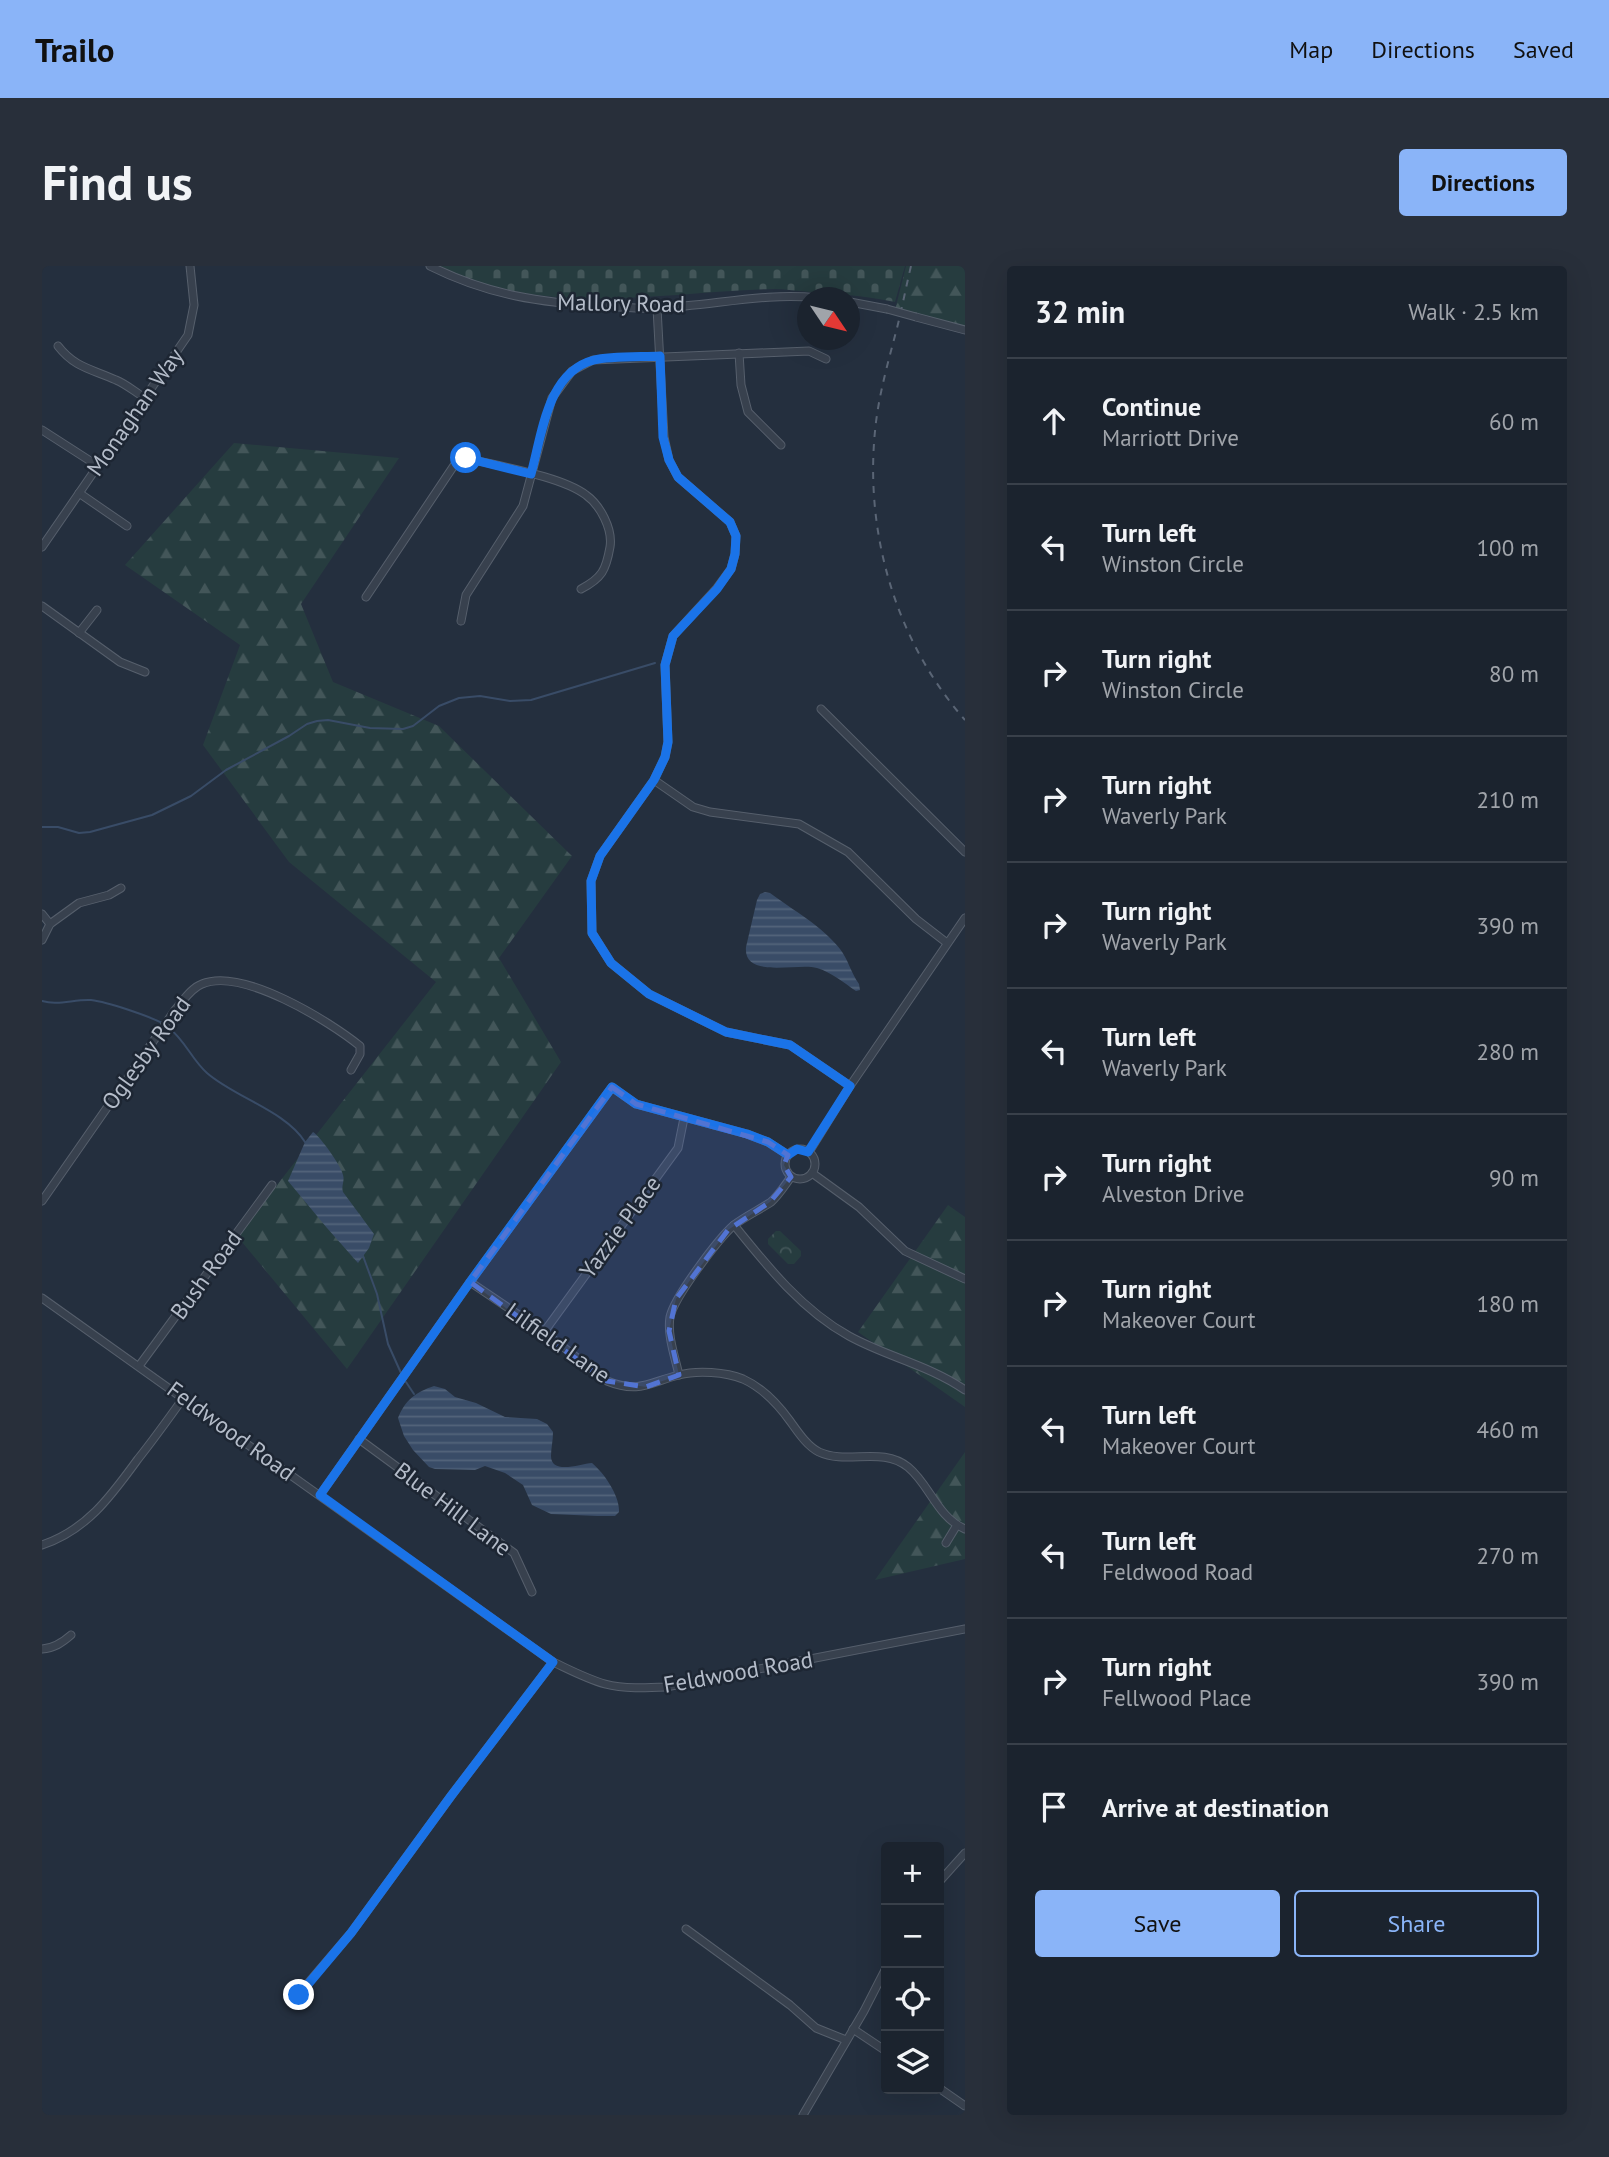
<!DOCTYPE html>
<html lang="en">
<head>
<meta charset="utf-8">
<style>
  body { margin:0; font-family:"PT Sans",sans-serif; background:#282f3a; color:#f1f3f6 }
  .controls { position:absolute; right:21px; bottom:21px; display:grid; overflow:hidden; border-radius:7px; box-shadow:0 7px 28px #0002 }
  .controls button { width:63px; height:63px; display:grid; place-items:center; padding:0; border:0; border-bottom:2px solid #39404a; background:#1b232e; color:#f1f3f6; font:35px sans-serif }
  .compass { position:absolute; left:755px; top:21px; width:63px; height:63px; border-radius:50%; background:#1b232e; box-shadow:0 7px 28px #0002; rotate:125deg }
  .stop { position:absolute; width:21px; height:21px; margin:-16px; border:5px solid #1a73e8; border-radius:50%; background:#fff }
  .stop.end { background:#1a73e8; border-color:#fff; box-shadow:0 2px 7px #0008 }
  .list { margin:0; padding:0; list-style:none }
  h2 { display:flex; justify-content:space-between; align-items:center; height:91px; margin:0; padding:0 28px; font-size:30px }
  h2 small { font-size:23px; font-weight:400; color:#a0a4aa }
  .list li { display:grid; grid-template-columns:46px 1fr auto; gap:21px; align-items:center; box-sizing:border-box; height:126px; padding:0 28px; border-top:2px solid #39404a }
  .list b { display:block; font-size:26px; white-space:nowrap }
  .list p { margin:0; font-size:23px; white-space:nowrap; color:#a0a4aa }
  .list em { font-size:23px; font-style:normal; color:#a0a4aa }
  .actions { display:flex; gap:14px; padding:21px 28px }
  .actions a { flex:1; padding:16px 0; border:2px solid #8ab4f8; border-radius:7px; text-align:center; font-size:24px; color:#8ab4f8 }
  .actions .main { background:#8ab4f8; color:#111 }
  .icon { flex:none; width:38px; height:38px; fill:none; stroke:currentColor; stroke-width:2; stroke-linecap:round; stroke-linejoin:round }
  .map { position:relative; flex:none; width:923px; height:1849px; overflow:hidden; border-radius:7px }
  header { display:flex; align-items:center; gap:42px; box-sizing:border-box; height:98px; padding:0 35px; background:#8ab4f8; color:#111 }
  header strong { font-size:33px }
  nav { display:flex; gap:38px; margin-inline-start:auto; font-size:24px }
  .intro { display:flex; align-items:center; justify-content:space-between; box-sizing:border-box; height:168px; padding:0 42px }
  h1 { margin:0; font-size:49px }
  .button { padding:18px 32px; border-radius:7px; background:#8ab4f8; color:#111; font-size:24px; font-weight:700 }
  main { display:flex; gap:42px; padding:0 42px }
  aside { flex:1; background:#1b232e; border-radius:7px; box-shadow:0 7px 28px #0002 }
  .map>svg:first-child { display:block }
</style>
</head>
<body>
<header>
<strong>Trailo</strong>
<nav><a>Map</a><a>Directions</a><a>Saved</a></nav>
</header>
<div class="intro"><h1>Find us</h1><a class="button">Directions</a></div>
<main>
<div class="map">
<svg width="923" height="1849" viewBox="0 0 923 1849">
  <defs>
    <pattern id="forest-firs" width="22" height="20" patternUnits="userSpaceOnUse" patternTransform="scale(1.75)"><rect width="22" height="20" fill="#263c3f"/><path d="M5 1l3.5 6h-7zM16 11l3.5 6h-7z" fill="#435659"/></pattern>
    <pattern id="cemetery-stones" width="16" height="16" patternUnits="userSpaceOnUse" patternTransform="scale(1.75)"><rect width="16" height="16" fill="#263c3f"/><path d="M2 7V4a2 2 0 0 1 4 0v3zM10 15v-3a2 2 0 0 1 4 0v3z" fill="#435659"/></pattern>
    <pattern id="park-crowns" width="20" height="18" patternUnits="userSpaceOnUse" patternTransform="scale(1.75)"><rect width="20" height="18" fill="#263c3f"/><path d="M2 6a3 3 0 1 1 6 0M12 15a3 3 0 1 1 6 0" fill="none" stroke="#435659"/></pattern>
    <pattern id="water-rules" width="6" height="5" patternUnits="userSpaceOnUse" patternTransform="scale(1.75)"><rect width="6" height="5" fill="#394c67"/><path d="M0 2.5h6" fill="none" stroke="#53647b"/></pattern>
  </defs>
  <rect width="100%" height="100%" fill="#242f3e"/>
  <g fill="url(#forest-firs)">
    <path d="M864,0h59v67l-71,-19z"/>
    <path d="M192,177l165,15 -98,146 32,78 106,44 133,130 -73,102 62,104 -214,307 -110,-133 199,-254 -147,-120 -86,-117 37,-100 -115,-80z"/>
    <path d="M906,939l17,12v190l-107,-75z"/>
    <path d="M923,1186v107l-90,21z"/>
  </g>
  <path fill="url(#cemetery-stones)" d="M398,0h465l-10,36c-28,-6 -56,-8 -85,-10 -12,-1 -25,-3 -37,-3 -112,3 -228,30 -333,-23z"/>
  <path fill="url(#park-crowns)" d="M734,965h4l21,20v5l-7,8h-6l-20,-20v-5z"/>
  <g fill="url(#water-rules)">
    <path d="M723,626l5,1c24,18 51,32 70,56 8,10 11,24 19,35l1,6 -4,1c-12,-8 -25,-19 -39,-23 -18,-6 -74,12 -71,-21l11,-47 3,-6z"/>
    <path d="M271,866c7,4 29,35 30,43 2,6 -2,10 0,17l31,42 -5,14 -11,15 -31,-35 -39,-47 17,-39z"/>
    <path d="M392,1120l11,3 10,8 21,6 29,14 32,2 10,5 6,8c0,9 -2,16 -2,24 0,19 29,8 41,7 12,10 28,33 27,49l-4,4h-18l-46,-2 -19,-9 -9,-20 -18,-12 -20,-7 -10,4 -40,-1 -6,-2 -16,-17 -9,-14 -6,-18c7,-18 18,-26 36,-32z"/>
  </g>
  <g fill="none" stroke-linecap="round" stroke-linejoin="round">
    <g stroke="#394c67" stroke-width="2">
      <path d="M0,561h16l21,6 11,-1 62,-17 39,-19 35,-26 63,-34 18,-12 10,-3 11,-1 42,8 33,1 10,-3 26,-20 20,-8 21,-2 30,5 21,-1 124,-37"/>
      <path d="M0,735c16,5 32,-2 49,-1 17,2 58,16 73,24"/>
      <path d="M126,761c17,13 24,33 39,46 27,24 79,38 98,69"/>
      <path d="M321,990l14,38 11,50 13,29"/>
      <path d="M364,1116l8,12"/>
    </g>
    <g stroke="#565f6c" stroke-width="9">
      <g id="minor">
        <path d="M388,0c58,29 111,37 175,40 18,1 36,3 53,2 54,-2 107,-16 160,-10"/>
        <path d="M808,36l37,7"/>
        <path d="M615,42l7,129 5,23 9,17 52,45 6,14 -1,18 -4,15 -14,19 -44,48 -8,29 3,77 -3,15 -11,23 -54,76 -9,25 1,52 19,30 38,31 77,38 64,13 60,41"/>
        <path d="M874,51l49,13"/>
        <path d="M16,80c17,22 34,23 58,34 10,4 19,12 29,18"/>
        <path d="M697,87l2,32 7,27 33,33"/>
        <path d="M0,164l56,36"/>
        <path d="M37,227l48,33"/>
        <path d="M0,281l146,-212 6,-30 -4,-39"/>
        <path d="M324,331l91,-136 9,-3c31,8 95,18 120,37 14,10 27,34 24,52 -4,23 -8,31 -29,42"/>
        <path d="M0,340l78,56 25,10"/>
        <path d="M419,355l5,-26 57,-89 29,-108 20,-27 21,-11 216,-9 17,8"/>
        <path d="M37,367l18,-23"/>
        <path d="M779,443l144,143"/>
        <path d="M612,514l39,27 17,5 89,12 49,28 68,67 31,24"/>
        <path d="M0,648l8,10"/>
        <path d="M0,674l8,-16 29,-21 30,-8 12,-7"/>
        <circle cx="758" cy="898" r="15"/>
        <path d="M767,886l41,-66 115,-168"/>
        <path d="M770,907l47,34 46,44 60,28"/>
        <path d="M0,935l133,-191c8,-9 16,-22 27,-26 40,-17 127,37 158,62v8l-9,16"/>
        <path d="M692,959c33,41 68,85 115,111 38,21 80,29 116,54"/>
        <path d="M428,1016l74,50 63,49c32,13 43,1 72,-6 18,-5 47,-3 64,4 20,9 34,24 47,42 8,11 17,25 29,31 28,13 63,-6 89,15 22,18 29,50 57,62"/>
        <path d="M0,1032l511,364c17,8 34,17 52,22 19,5 41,4 61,3l299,-58"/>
        <path d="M502,1066l134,-184 6,-30"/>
        <path d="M97,1100l133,-181"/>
        <path d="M637,1109c-4,-18 -12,-40 -9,-58 4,-20 49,-79 64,-92 12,-9 25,-15 37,-23 8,-7 14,-17 20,-25"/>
        <path d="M317,1173l155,114 18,39"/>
        <path d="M278,1229l150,-213 142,-195 24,17 111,30 21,8 20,13"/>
        <path d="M904,1277l11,-18"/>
        <path d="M0,1279c45,-15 69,-49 96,-86 16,-20 31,-41 46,-62"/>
        <path d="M0,1383c12,-1 20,-6 29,-14"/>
        <path d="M897,1616l26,-29"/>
        <path d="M644,1663l104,76 26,23 30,12"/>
        <path d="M256,1729l53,-62 100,-137 102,-134"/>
        <path d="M811,1763l33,22"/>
        <path d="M897,1822l26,18"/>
        <path d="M761,1849l61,-104 22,-43"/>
      </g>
    </g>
    <use href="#minor" stroke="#38414e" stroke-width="7"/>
    <path stroke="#5a6575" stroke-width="2" stroke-dasharray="7 7" stroke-linecap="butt" d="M869,0c-5,21 -9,42 -14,62 -8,31 -17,62 -21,94 -13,106 18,217 89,298"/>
    <g stroke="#565f6c" stroke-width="9" stroke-linecap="butt">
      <path id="minor-bridge" d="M845,43l29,8"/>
    </g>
    <use href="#minor-bridge" stroke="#38414e" stroke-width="7"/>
  </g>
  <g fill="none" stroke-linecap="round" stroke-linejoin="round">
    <path stroke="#1a73e8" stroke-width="9" d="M257,1729l52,-62 100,-137 102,-134 -233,-167 150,-213 142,-195 24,17 111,30 21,8 20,13 9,-6 11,3 42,-66 -60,-41 -64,-13 -77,-38 -38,-31 -19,-30 -1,-52 9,-25 54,-76 11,-23 3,-15 -3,-77 8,-29 44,-47 14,-20 4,-15 1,-18 -6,-14 -52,-45 -9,-17 -6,-23 -3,-81c-18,1 -50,0 -66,4 -47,12 -52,75 -63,114l-65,-16"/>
  </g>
  <path fill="#5274d3" fill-opacity="0.2" stroke="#5274d3" stroke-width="5" stroke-dasharray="14 9" stroke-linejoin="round" d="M570,821l24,17 132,38 20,13 -4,10 7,12 -21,25 -42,28 -52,69 -7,32 10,44 -33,12 -39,-6 -137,-99z"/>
  <g text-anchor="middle" stroke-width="5" stroke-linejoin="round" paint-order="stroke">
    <g font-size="23" fill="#b4bcc9" stroke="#1d2633">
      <text transform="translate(579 37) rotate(1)" y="8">Mallory Road</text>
      <text transform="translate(93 146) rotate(-55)" y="8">Monaghan Way</text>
      <text transform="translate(104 787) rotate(-54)" y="8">Oglesby Road</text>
      <text transform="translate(578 961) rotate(-54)" y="8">Yazzie Place</text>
      <text transform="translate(164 1009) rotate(-54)" y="8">Bush Road</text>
      <text transform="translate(516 1077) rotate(35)" y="8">Lilfield Lane</text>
      <text transform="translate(189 1165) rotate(36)" y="8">Feldwood Road</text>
      <text transform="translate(411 1243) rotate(37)" y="8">Blue Hill Lane</text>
      <text transform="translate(696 1406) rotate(-10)" y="8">Feldwood Road</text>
    </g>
  </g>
</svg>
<div class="controls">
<button>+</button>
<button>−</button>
<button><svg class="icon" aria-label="locate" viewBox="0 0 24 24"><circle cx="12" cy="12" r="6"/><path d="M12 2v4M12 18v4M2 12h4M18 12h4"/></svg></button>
<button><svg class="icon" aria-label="layers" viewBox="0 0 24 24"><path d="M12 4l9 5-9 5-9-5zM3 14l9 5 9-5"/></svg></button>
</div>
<svg class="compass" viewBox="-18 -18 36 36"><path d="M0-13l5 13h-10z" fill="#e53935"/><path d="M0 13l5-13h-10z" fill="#a0a4aa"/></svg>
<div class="stop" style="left:424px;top:192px"></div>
<div class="stop end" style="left:257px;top:1729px"></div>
</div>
<aside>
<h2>32 min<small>Walk · 2.5 km</small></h2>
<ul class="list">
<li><svg class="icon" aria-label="ahead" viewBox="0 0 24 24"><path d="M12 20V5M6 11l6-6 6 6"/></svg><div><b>Continue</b><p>Marriott Drive</p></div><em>60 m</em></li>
<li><svg class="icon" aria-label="left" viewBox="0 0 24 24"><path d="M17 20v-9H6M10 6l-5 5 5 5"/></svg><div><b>Turn left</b><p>Winston Circle</p></div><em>100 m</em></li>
<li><svg class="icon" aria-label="right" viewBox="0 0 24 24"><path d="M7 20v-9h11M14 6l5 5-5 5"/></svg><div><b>Turn right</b><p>Winston Circle</p></div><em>80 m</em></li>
<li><svg class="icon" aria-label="right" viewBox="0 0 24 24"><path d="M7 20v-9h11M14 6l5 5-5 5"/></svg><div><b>Turn right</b><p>Waverly Park</p></div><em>210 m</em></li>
<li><svg class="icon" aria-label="right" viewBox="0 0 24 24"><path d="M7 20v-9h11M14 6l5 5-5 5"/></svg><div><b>Turn right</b><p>Waverly Park</p></div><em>390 m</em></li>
<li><svg class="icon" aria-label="left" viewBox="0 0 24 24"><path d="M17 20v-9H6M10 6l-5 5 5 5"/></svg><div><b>Turn left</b><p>Waverly Park</p></div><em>280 m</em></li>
<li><svg class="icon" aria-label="right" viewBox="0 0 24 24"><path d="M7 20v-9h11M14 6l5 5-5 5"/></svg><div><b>Turn right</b><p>Alveston Drive</p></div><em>90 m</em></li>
<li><svg class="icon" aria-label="right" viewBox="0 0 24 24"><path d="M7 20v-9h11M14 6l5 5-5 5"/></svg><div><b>Turn right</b><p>Makeover Court</p></div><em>180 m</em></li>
<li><svg class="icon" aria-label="left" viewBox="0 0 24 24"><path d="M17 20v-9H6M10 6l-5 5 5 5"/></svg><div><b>Turn left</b><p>Makeover Court</p></div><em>460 m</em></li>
<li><svg class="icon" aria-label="left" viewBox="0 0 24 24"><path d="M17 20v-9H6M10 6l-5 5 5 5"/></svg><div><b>Turn left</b><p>Feldwood Road</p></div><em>270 m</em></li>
<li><svg class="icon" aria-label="right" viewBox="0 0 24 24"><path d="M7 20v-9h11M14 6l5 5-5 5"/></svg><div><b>Turn right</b><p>Fellwood Place</p></div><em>390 m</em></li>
<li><svg class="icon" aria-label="arrive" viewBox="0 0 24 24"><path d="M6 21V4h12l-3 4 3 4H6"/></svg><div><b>Arrive at destination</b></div></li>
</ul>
<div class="actions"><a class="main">Save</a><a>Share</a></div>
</aside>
</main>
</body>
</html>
